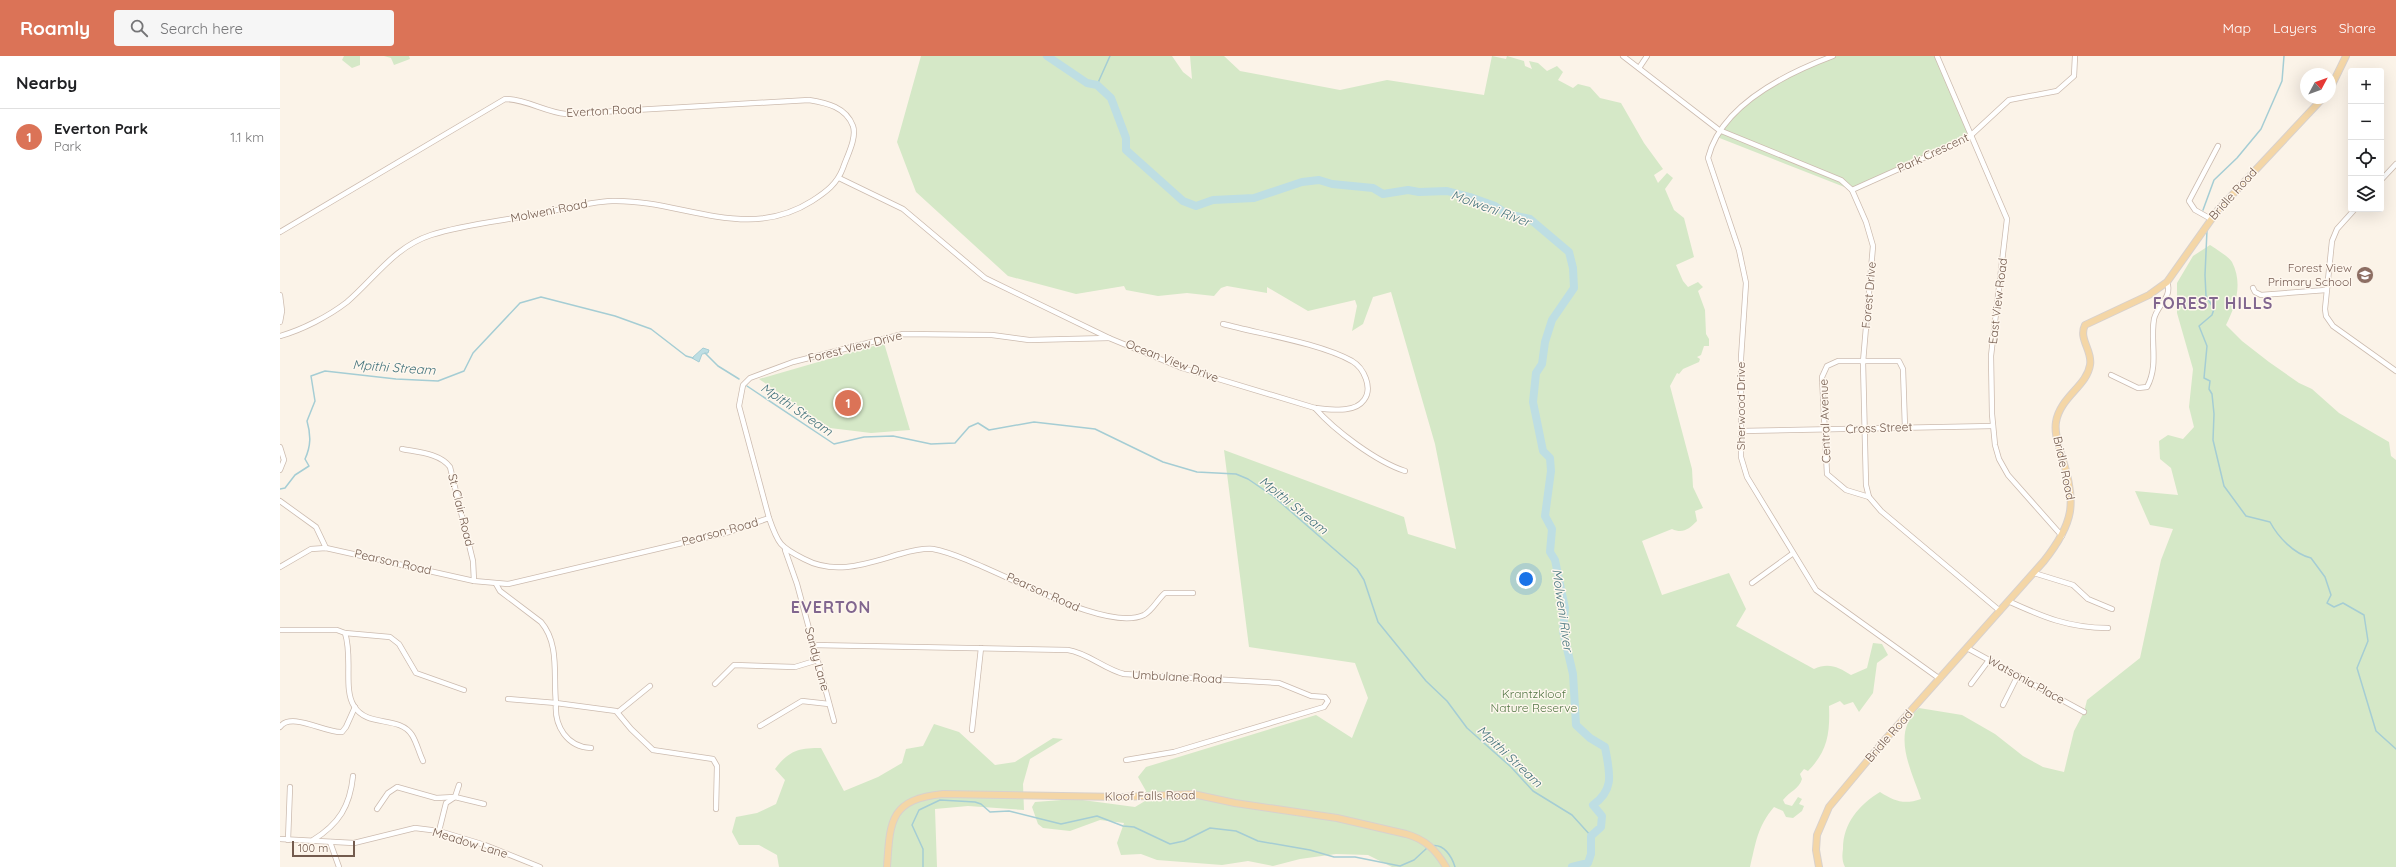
<!DOCTYPE html>
<html lang="en">
<head>
<meta charset="utf-8">
<style>
  body { margin:0; font-family:Quicksand,sans-serif; background:#f6f6f6; color:#202124 }
  .controls { position:absolute; right:12px; top:12px; display:grid; overflow:hidden; border-radius:4px; box-shadow:0 4px 16px #0002 }
  .controls button { width:36px; height:36px; display:grid; place-items:center; padding:0; border:0; border-bottom:1px solid #e0e0e0; background:#fff; color:#202124; font:20px sans-serif }
  .compass { position:absolute; left:2020px; top:12px; width:36px; height:36px; border-radius:50%; background:#fff; box-shadow:0 4px 16px #0002; rotate:49deg }
  .scale { position:absolute; left:12px; bottom:10px; width:63px; box-sizing:border-box; padding-left:4px; border:2px solid #735b4e; border-top:0; font-size:11px; line-height:14px; white-space:nowrap; color:#735b4e; -webkit-text-stroke:3px #fef7ee; paint-order:stroke }
  .you { position:absolute; left:1246px; top:523px; width:14px; height:14px; margin:-10px; border:3px solid #fff; border-radius:50%; background:#1a73e8; box-shadow:0 0 0 6px #1a73e833 }
  .badge { display:grid; place-items:center; width:26px; height:26px; border-radius:50%; background:#db7357; color:#fff; font-size:13px; font-weight:700 }
  .pin { position:absolute; translate:-50% -50%; border:2px solid #fff; box-shadow:0 1px 4px #0006 }
  .list { margin:0; padding:0; list-style:none }
  h2 { display:flex; justify-content:space-between; align-items:center; height:52px; margin:0; padding:0 16px; font-size:17px }
  h2 small { font-size:13px; font-weight:400; color:#757577 }
  .list li { display:grid; grid-template-columns:26px 1fr auto; gap:12px; align-items:center; box-sizing:border-box; height:56px; padding:0 16px; border-top:1px solid #e0e0e0 }
  .list b { display:block; font-size:15px; white-space:nowrap }
  .list p { margin:0; font-size:13px; white-space:nowrap; color:#757577 }
  .list em { font-size:13px; font-style:normal; color:#757577 }
  .icon { flex:none; width:22px; height:22px; fill:none; stroke:currentColor; stroke-width:2; stroke-linecap:round; stroke-linejoin:round }
  .map { position:relative; flex:none; width:2116px; height:811px; overflow:hidden }
  header { display:flex; align-items:center; gap:24px; box-sizing:border-box; height:56px; padding:0 20px; background:#db7357; color:#fff }
  header strong { font-size:19px }
  nav { display:flex; gap:22px; margin-inline-start:auto; font-size:14px }
  .search { width:280px; height:36px; background:#f6f6f6; display:flex; align-items:center; gap:10px; box-sizing:border-box; padding:0 14px; border-radius:4px; color:#757577; font-size:15px }
  main { display:flex }
  aside { flex:1; background:#fff }
  .map>svg:first-child { display:block }
</style>
</head>
<body>
<header>
<strong>Roamly</strong>
<div class="search"><svg class="icon" aria-label="search" viewBox="0 0 24 24"><circle cx="10" cy="10" r="6"/><path d="M15 15l6 6"/></svg>Search here</div>
<nav><a>Map</a><a>Layers</a><a>Share</a></nav>
</header>
<main>
<aside>
<h2>Nearby<small></small></h2>
<ul class="list">
<li><span class="badge">1</span><div><b>Everton Park</b><p>Park</p></div><em>1.1 km</em></li>
</ul>
</aside>
<div class="map">
<svg width="2116" height="811" viewBox="0 0 2116 811">
  <rect width="100%" height="100%" fill="#fbf3e8"/>
  <g fill="#d5e8c7">
    <path d="M64,0h16v9l-8,3 -10,-8z"/>
    <path d="M104,0h25l1,3 -16,6 -3,-7z"/>
    <path d="M641,0h251l11,16 9,7 -2,-23h34l16,15 100,19 47,-10 97,15 8,-39 14,3 1,-3 17,5 1,5 7,3 -3,-8 9,2 9,8 10,-5 6,6 -5,8 15,8 5,-4 12,3 10,11 21,5 23,40 19,26 -9,6 4,8 9,-10 6,5 -8,11 9,21 10,8 10,39 -18,8 7,16 5,6 10,-5 5,5 -5,4 7,19 1,24 3,5v7h-5l-3,9 -4,2 3,2 -1,3 -16,7 -4,5 -2,-1 -7,13 22,83 1,18 10,21 -8,3 2,10c-8,8 -14,13 -25,8l-30,12 20,54 67,-22 17,36 -10,17 78,43c14,-7 25,-2 37,6l16,-7 6,-25 9,1 6,11 -11,8 -4,30 -14,19 -6,-10 -9,3 -4,-4 -11,5c1,27 -1,45 -21,65l-4,-2 -4,5 2,5c-3,10 -12,12 -19,21l2,4 7,2 6,-9 4,2 -3,5 5,2 -2,5 -9,7 -7,-1 -3,-6 -9,-4c-17,20 -18,36 -24,60h-358l-24,-12 -32,-1 -36,5 -27,7 -25,-5 -26,4 -65,-5 -16,-6 -20,1 -4,-12 7,-20 -24,-3 -30,11 -27,-3 -5,-4 -6,-17 3,-5 40,-3 60,8 10,-6 1,-10 -8,-14 8,-10 170,-52 36,23 16,-40 -13,-35 -106,-16 -25,-197 180,67 4,17 48,15 -21,-105 -44,-152 -18,5 -10,27 -11,7 5,-25 -2,-6 -47,11 -41,-24v6l-40,-7 -6,2 -7,8 -27,-3 -29,3 -32,-6 -2,-4 -48,8 -68,-18 -92,-84 -19,-50z"/>
    <path d="M1555,0h102l34,78 -119,56 -135,-53 24,-31 71,-42z"/>
    <path d="M1930,189c6,4 18,11 22,17 11,21 4,43 -6,63l16,16 27,21 30,21 13,6 27,24 50,29 2,14 5,4v407h-551c-3,-6 -3,-11 -2,-18 0,-26 16,-44 37,-57 14,9 24,13 41,7 -9,-28 -31,-66 -2,-91l43,7 33,19 28,22 20,11 21,5 10,-41 10,-19 3,-12 53,-42 21,-98 12,-31 -23,-4 -15,-34 43,4 -7,-27 -11,-9 -1,-18 9,-6 15,4 11,-12 -5,-20 4,-38 -16,-56v-30l16,-27z"/>
    <path d="M604,287l26,87 -39,3 -41,-5 -71,-49z"/>
    <path d="M654,668l25,8 36,33 20,-3 38,-24 10,1 -33,20 -7,25 1,26 -56,-4 -33,3 2,58h-158l-2,-12 -18,-10h-20l-7,-13 4,-15 21,-4 19,-9 9,-24 -10,-11c14,-19 25,-21 46,-21l23,43 34,-14 24,-14 4,-14 17,-3z"/>
  </g>
  <path fill="#bedee3" stroke="#a5cdd4" d="M423,292l6,2 -1,3 -6,1 -3,8 -7,-4z"/>
  <g fill="none" stroke-linecap="round" stroke-linejoin="round">
    <g stroke="#a5cdd4" stroke-width="1.5">
      <path d="M817,29l13,-29"/>
      <path d="M1923,154l11,-30 23,-22 24,-29 21,-48 2,-25"/>
      <path d="M1927,174l-2,45 1,21 8,13 -2,6 -13,11 8,20 -3,32 6,3 -1,8 3,5 2,20 -1,26 11,46 22,30 24,6c8,15 24,32 41,36l14,19 6,18 -4,8 7,4 9,-4 21,12 4,26 -11,27 19,63 20,18"/>
      <path d="M425,297l13,13 21,13"/>
      <path d="M467,330l87,58 30,-7 29,-1 38,8 24,-1 14,-16 9,-4 11,7 45,-8 61,7 68,33 34,10 39,2 12,5 25,17 84,73 7,11 14,42 48,59 21,20 20,27 44,39 22,24 39,24 19,21"/>
      <path d="M0,433l5,-1 10,-13 14,-9 -4,-7c6,-13 6,-24 2,-38l8,-20 -4,-25 14,-5 71,8 42,2 26,-10 9,-18 47,-50 21,-6 74,19 36,13 35,27 7,2"/>
      <path d="M1151,790c13,-3 21,11 24,21"/>
      <path d="M643,811v-18l-11,-24 7,-15 21,-10 35,2 6,2 9,8 19,-1 52,13 36,-8 26,10 11,1 36,17 14,-3 26,-13 26,3 22,10 52,9 24,7h21l45,9 14,-6 13,-12"/>
    </g>
    <path stroke="#bedee3" stroke-width="8" d="M767,0l40,27 10,2 14,13 15,40v12l57,51 13,5 17,-6 41,-2 48,-16 17,-2 13,4 41,4 10,6 25,-4 11,2 28,-1 23,6 25,9 12,8 23,5 39,33 4,16 1,20 -22,32 -7,22 -3,22 -6,9 -3,29 10,49 7,7 1,13 -6,45 7,13 -2,23 5,8 10,48 -2,23 10,43 3,51 14,13 15,9c4,24 11,42 -12,58l9,11 -1,11 -10,9v18l-3,9 -16,4"/>
    <g stroke="#ccbbaf" stroke-width="6">
      <g id="minor">
        <path d="M1343,0l96,74 122,50 11,10 14,32 7,24 -10,116 3,123 3,12 12,14 119,100"/>
        <path d="M1553,0c-48,18 -112,49 -125,102l31,92 7,33 -5,75v99l6,20 69,113 124,89"/>
        <path d="M1657,0l70,163 -16,137 1,58 3,31 4,14 9,16 54,61"/>
        <path d="M1359,12l8,-12"/>
        <path d="M559,122l64,31 82,69 124,60 73,30 133,40c15,1 39,6 49,-8 9,-12 0,-32 -12,-39 -33,-18 -92,-27 -129,-37"/>
        <path d="M2101,124l15,-16"/>
        <path d="M1572,134l116,-52 41,-38 48,-9 17,-15 1,-20"/>
        <path d="M2075,153l-18,20 -5,12 -7,68 1,7 7,10 63,45"/>
        <path d="M1931,163l-16,-9 -6,-9 29,-55"/>
        <path d="M0,176l225,-133c21,0 40,13 61,15l243,-14c18,3 37,7 44,26 4,12 -6,30 -10,42 -6,16 -17,24 -31,33 -66,42 -131,-2 -200,0 -26,1 -50,9 -75,13 -35,7 -72,10 -106,21 -37,12 -56,43 -84,67 -18,14 -45,28 -67,34"/>
        <path d="M1973,232l2,4 6,3 65,-5"/>
        <path d="M0,239l2,16 -2,11"/>
        <path d="M1831,319l27,13 9,-1c12,-22 3,-45 7,-68 3,-14 19,-22 13,-37"/>
        <path d="M1035,352c20,23 62,54 90,63"/>
        <path d="M1461,375l252,-5"/>
        <path d="M0,391l4,13 -4,10"/>
        <path d="M122,393c15,3 38,4 48,18l23,94 1,20"/>
        <path d="M1589,441l-23,-7 -19,-16 -5,-97 5,-11 11,-5h61l4,8 2,59"/>
        <path d="M0,445l36,26 10,21"/>
        <path d="M489,462l-30,-112 4,-21 7,-7 43,-16 110,-28 89,1 37,5 80,-2"/>
        <path d="M505,494l12,34 37,137"/>
        <path d="M0,511l31,-18 15,-1 148,33 34,3 221,-52 40,-14c9,26 11,29 35,41 32,17 64,4 96,-5 11,-3 22,-6 33,-5 50,9 168,86 211,66 9,-5 13,-15 21,-22h28"/>
        <path d="M1754,517l39,12 15,14 24,10"/>
        <path d="M1472,527l40,-29"/>
        <path d="M216,528l4,7 41,31c19,22 12,54 15,81l60,8 15,18 22,21 60,9 4,7 -1,43"/>
        <path d="M1728,545c35,16 61,27 100,27"/>
        <path d="M0,574h57l8,3c8,24 -2,56 9,73 13,22 45,9 58,29 5,8 7,18 11,26"/>
        <path d="M65,577l45,4 9,7 17,29 48,17"/>
        <path d="M533,589l255,5c20,3 36,19 56,24l155,9 32,13 14,1 3,4 -4,6 -150,45 -48,8"/>
        <path d="M1687,592l117,64"/>
        <path d="M435,628l19,-19 61,2 23,-7"/>
        <path d="M1691,628l18,-24"/>
        <path d="M228,643l48,4c-2,23 11,44 35,45"/>
        <path d="M1723,649l15,-30"/>
        <path d="M338,656l32,-26"/>
        <path d="M480,670l42,-25 27,3"/>
        <path d="M0,671c11,-16 47,7 62,5l4,-5 9,-20"/>
        <path d="M692,674l9,-82"/>
        <path d="M97,753l11,-16 9,-6 39,11 19,-1 29,7"/>
        <path d="M159,775l7,-28 9,-6 4,-12"/>
        <path d="M0,783l74,4 61,-15 24,3 46,14 55,22"/>
        <path d="M8,784l2,-53"/>
        <path d="M33,784c26,-16 37,-34 40,-64"/>
        <path d="M50,786l9,25"/>
      </g>
    </g>
    <g stroke="#d8d1cd" stroke-width="8">
      <g id="major">
        <path d="M2050,33l16,-33"/>
        <path d="M607,811c3,-46 3,-68 56,-73l180,3 70,-3 42,9 102,15 69,16c19,5 30,16 40,33"/>
        <path d="M1539,811l-3,-17 1,-15 12,-28 54,-65 161,-181c30,-38 33,-58 18,-104 -3,-11 -8,-23 -6,-35 4,-25 31,-36 34,-57 3,-14 -12,-26 -5,-40l64,-30 18,-13 51,-72 105,-112"/>
      </g>
    </g>
    <use href="#minor" stroke="#fff" stroke-width="4.5"/>
    <use href="#major" stroke="#f4d6a6" stroke-width="6"/>
  </g>
  <defs>
    <g id="school-disc" transform="scale(0.9)"><circle r="9.5" fill="#8d6e63" stroke="#fef7ee"/><path d="M0-5L7-2L0 1L-7-2ZM-4 1L0 2.5L4 1V4Q0 6-4 4Z" fill="#fff"/></g>
  </defs>
  <g fill-rule="evenodd">
    <use href="#school-disc" x="2085" y="219"/>
  </g>
  <g text-anchor="middle" stroke-width="3" stroke-linejoin="round" paint-order="stroke">
    <g font-size="12" fill="#735b4e" stroke="#fef7ee">
      <text transform="translate(324 55) rotate(-3)" y="4">Everton Road</text>
      <text transform="translate(1653 97) rotate(-25)" y="4">Park Crescent</text>
      <text transform="translate(1953 138) rotate(-48)" y="4">Bridle Road</text>
      <text transform="translate(269 155) rotate(-11)" y="4">Molweni Road</text>
      <text transform="translate(1589 239) rotate(-85)" y="4">Forest Drive</text>
      <text transform="translate(1718 245) rotate(-83)" y="4">East View Road</text>
      <text transform="translate(575 291) rotate(-14)" y="4">Forest View Drive</text>
      <text transform="translate(892 305) rotate(21)" y="4">Ocean View Drive</text>
      <text transform="translate(1461 350) rotate(-90)" y="4">Sherwood Drive</text>
      <text transform="translate(1545 365) rotate(-92)" y="4">Central Avenue</text>
      <text transform="translate(1599 372) rotate(-2)" y="4">Cross Street</text>
      <text transform="translate(1784 412) rotate(78)" y="4">Bridle Road</text>
      <text transform="translate(181 454) rotate(76)" y="4">St. Clair Road</text>
      <text transform="translate(440 476) rotate(-15)" y="4">Pearson Road</text>
      <text transform="translate(113 506) rotate(13)" y="4">Pearson Road</text>
      <text transform="translate(763 536) rotate(24)" y="4">Pearson Road</text>
      <text transform="translate(537 603) rotate(75)" y="4">Sandy Lane</text>
      <text transform="translate(897 621) rotate(3)" y="4">Umbulane Road</text>
      <text transform="translate(1746 624) rotate(29)" y="4">Watsonia Place</text>
      <text transform="translate(1609 680) rotate(-49)" y="4">Bridle Road</text>
      <text transform="translate(870 740) rotate(-1)" y="4">Kloof Falls Road</text>
      <text transform="translate(190 787) rotate(17)" y="4">Meadow Lane</text>
    </g>
    <g font-size="12" fill="#785e54" stroke="#fef7ee" text-anchor="end">
      <text x="2072" y="216">Forest View<tspan x="2072" dy="14">Primary School</tspan></text>
    </g>
    <g font-size="12" fill="#557847" stroke="#fef7ee">
      <text x="1254" y="642">Krantzkloof<tspan x="1254" dy="14">Nature Reserve</tspan></text>
    </g>
    <g font-size="13" font-style="italic" fill="#46757e" stroke="#fef7ee">
      <text transform="translate(1211 152) rotate(20)" y="5">Molweni River</text>
      <text transform="translate(114 311) rotate(4)" y="5">Mpithi Stream</text>
      <text transform="translate(517 353) rotate(34)" y="5">Mpithi Stream</text>
      <text transform="translate(1014 449) rotate(39)" y="5">Mpithi Stream</text>
      <text transform="translate(1283 554) rotate(82)" y="5">Molweni River</text>
      <text transform="translate(1230 700) rotate(43)" y="5">Mpithi Stream</text>
    </g>
    <g font-size="16" font-weight="bold" letter-spacing="1" fill="#81668f" stroke="#fef7ee">
      <text x="1933" y="253">FOREST HILLS</text>
      <text x="551" y="557">EVERTON</text>
    </g>
  </g>
</svg>
<div class="controls">
<button>+</button>
<button>−</button>
<button><svg class="icon" aria-label="locate" viewBox="0 0 24 24"><circle cx="12" cy="12" r="6"/><path d="M12 2v4M12 18v4M2 12h4M18 12h4"/></svg></button>
<button><svg class="icon" aria-label="layers" viewBox="0 0 24 24"><path d="M12 4l9 5-9 5-9-5zM3 14l9 5 9-5"/></svg></button>
</div>
<svg class="compass" viewBox="-18 -18 36 36"><path d="M0-13l5 13h-10z" fill="#e53935"/><path d="M0 13l5-13h-10z" fill="#757577"/></svg>
<div class="scale">100 m</div>
<div class="you"></div>
<div class="pin badge" style="left:568px;top:347px">1</div>
</div>
</main>
</body>
</html>
